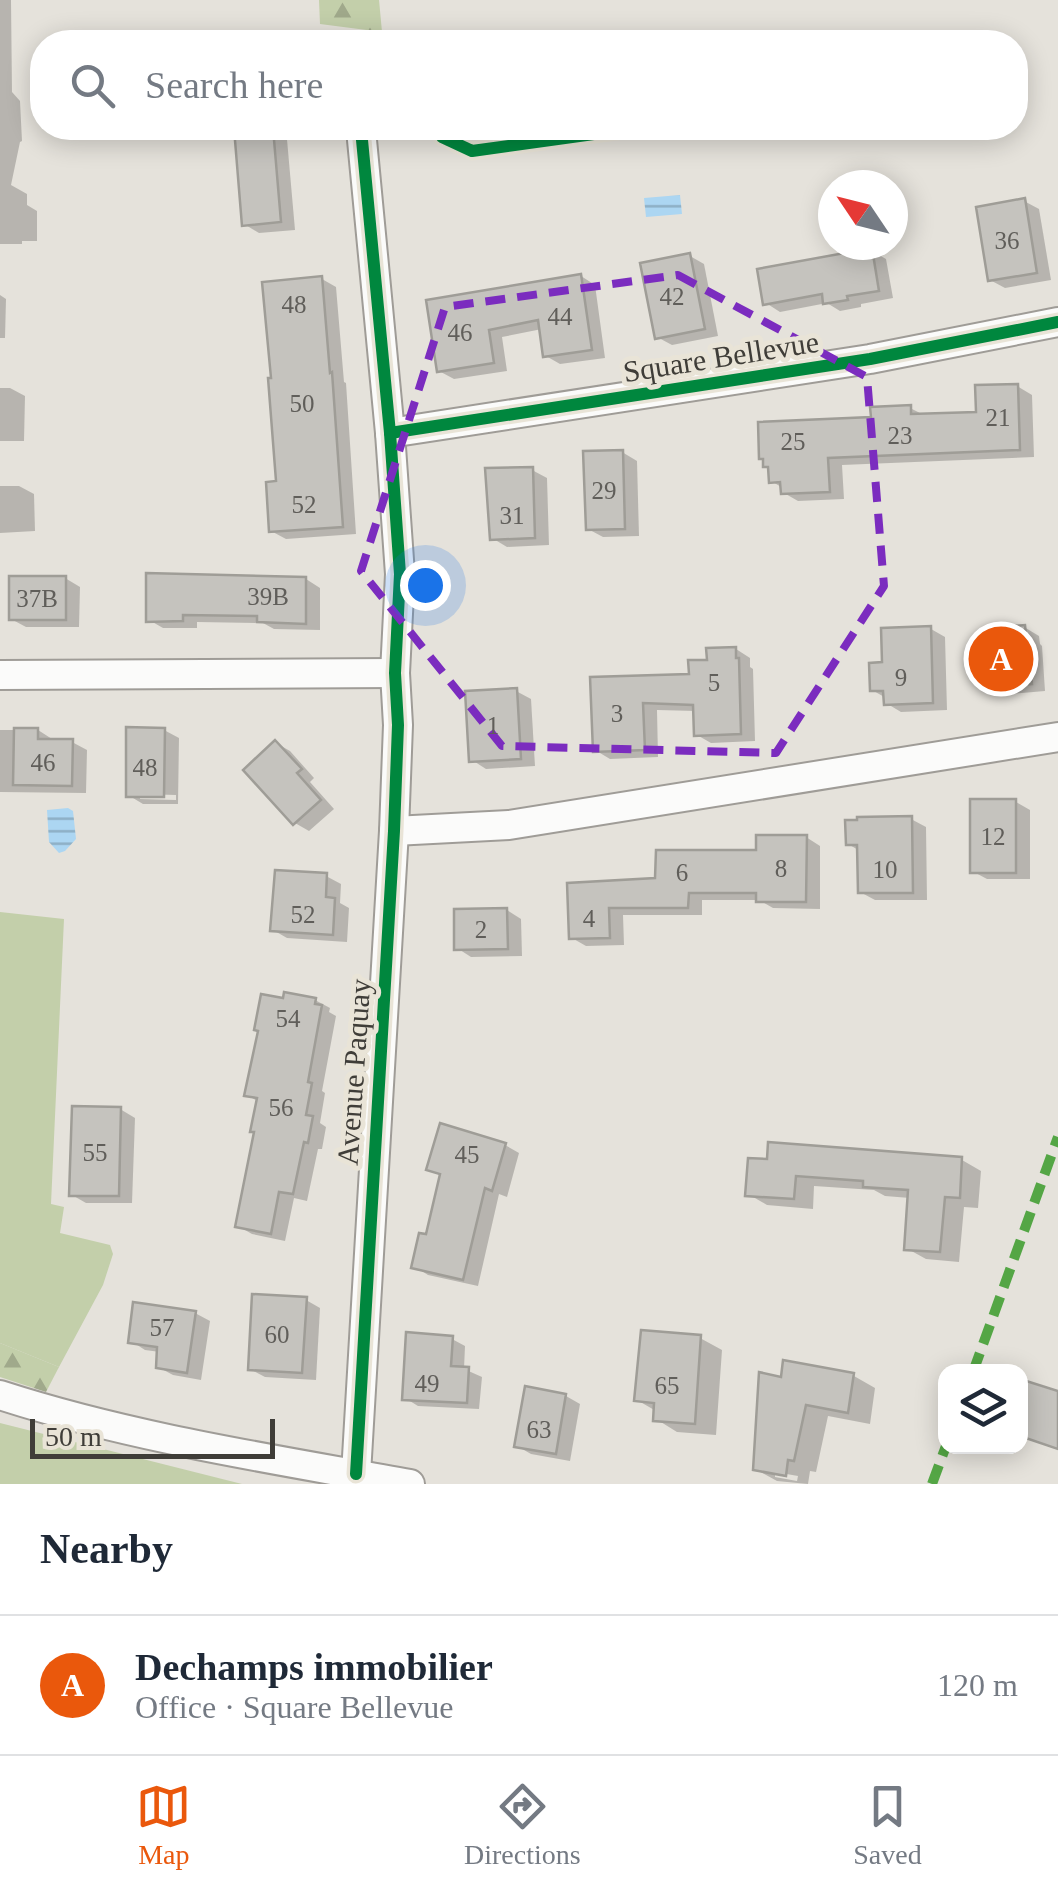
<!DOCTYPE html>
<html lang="en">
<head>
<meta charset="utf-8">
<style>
  body { margin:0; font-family:Georgia,serif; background:#f6f6f7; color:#1f2937 }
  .controls { position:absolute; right:30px; bottom:30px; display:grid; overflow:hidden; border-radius:20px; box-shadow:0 5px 25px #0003 }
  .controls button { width:90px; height:90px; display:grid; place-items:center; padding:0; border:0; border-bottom:2px solid #e0e1e3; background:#fff; color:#1f2937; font:50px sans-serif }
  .compass { position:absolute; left:818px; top:170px; width:90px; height:90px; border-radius:50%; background:#fff; box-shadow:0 5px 25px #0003; rotate:305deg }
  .scale { position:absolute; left:30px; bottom:25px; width:245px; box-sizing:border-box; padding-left:10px; border:5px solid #3f3d38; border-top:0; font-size:28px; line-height:35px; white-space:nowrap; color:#3f3d38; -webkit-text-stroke:8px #e9e4d7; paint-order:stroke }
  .you { position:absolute; left:425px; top:585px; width:35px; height:35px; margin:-25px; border:8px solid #fff; border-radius:50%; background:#1a73e8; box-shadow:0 0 0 15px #1a73e833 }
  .badge { display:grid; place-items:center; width:65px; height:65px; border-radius:50%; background:#ea580c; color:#fff; font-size:32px; font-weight:700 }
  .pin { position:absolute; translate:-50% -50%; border:5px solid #fff; box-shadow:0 2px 10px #0006 }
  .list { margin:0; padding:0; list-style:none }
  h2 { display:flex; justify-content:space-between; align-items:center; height:130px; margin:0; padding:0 40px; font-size:42px }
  h2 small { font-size:32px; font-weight:400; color:#747a83 }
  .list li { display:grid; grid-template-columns:65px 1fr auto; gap:30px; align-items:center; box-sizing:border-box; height:140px; padding:0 40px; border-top:2px solid #e0e1e3 }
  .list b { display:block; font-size:38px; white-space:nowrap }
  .list p { margin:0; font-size:32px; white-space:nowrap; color:#747a83 }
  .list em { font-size:32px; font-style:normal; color:#747a83 }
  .icon { flex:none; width:55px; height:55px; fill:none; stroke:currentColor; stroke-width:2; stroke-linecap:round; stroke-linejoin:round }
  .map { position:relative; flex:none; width:1058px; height:1484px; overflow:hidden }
  .search { position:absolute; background:#fff; box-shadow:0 5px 25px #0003; left:30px; right:30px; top:30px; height:110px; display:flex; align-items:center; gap:25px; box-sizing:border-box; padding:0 35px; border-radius:40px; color:#747a83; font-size:38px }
  .sheet { height:270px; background:#fff }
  nav { display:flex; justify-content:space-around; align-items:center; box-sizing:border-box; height:140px; border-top:2px solid #e0e1e3; background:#fff; font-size:28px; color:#747a83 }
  nav a { display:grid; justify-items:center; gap:5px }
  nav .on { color:#ea580c }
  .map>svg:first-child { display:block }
</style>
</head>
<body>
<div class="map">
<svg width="1058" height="1484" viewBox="0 0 1058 1484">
  <defs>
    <pattern id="forest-firs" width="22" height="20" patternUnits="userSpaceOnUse" patternTransform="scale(2.5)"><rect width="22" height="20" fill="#c3cfaa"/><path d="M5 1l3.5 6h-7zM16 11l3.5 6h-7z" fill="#a0a98b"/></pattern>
    <pattern id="water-rules" width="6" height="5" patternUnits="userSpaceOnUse" patternTransform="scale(2.5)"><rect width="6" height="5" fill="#acd6f2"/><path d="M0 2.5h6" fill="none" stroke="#8dafc5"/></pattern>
  </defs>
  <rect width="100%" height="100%" fill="#e5e2db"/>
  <g fill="#c3cfaa">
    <path d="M0,912l64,7 -13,285 13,3 -4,26 50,12 3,9 -10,31 -44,82 -59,-24z"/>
    <path d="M0,1423l242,61h-242z"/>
  </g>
  <g fill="url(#forest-firs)">
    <path d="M319,0h60l3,32 -62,-8z"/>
    <path d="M0,1343l59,24 -13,25 -46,-15z"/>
  </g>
  <g fill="url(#water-rules)">
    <path d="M680,195l2,19 -36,3 -2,-19z"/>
    <path d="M68,808l5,3 3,28 -11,12 -6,2 -10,-11 -2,-32z"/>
  </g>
  <g fill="#0003" fill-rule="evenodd">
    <path d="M0,0h11l1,92 8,9 2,40 -2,1 -9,43 16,9v11l10,6v30h-15v3h-22z"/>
    <path d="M236,128h50l9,102 -36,3 -15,-9z"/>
    <path d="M1024,201l15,8 12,71 -46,8 -15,-8z"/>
    <path d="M872,251l14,8 7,39 -32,6v3l-21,4 -13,-8 -47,9 -14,-9z"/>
    <path d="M690,256l14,8 14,72 -46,9 -15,-8z"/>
    <path d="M581,276l14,9 10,73 -45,6 -14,-8 -4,-27 -40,8 5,34 -53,8 -15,-8 -10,-69z"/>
    <path d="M322,279l14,8 8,95 2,1 10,151 -70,5 -15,-8 8,-47z"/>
    <path d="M0,295l6,4 -1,39h-5z"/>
    <path d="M1017,386l15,9 2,62 -192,8 2,34 -46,2 -14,-8 -1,-5 -12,-7 102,-62 37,-11 16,8 53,-2z"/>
    <path d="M0,388h10l15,8 -1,45h-24z"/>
    <path d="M622,452l15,9 2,75 -36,1 -15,-8z"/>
    <path d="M532,470l15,8 2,67 -42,2 -15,-9z"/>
    <path d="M0,486h19l15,8 1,37 -35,2z"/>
    <path d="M65,578l15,9 -1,40h-53l-15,-8z"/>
    <path d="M306,579l14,9v42l-46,-1 -11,-6 -66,-1v6h-34l-14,-8z"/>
    <path d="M1024,627l15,9 1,8 2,2 3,45 -47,4 -15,-8 18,-48z"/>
    <path d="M931,629l14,8 2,73 -46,2 -15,-9v-5l-14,-8 13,-25z"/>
    <path d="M736,649l14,9v9l3,2 2,72 -44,2 -14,-8 -1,-24 -39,-1 1,47 -48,2 -15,-9 -3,-71 99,-3 18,-14z"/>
    <path d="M516,691l15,8 4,67 -49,3 -14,-9z"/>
    <path d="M0,730h38l14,9v3h20l15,8 -1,43 -86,-1z"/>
    <path d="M164,730l15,8 -1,66h-35l-15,-9zM140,794l36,1v5l-36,-1z"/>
    <path d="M276,743l14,8 24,27 -4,4 24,27 -25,22 -14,-8z"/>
    <path d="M1016,802l14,8v69h-43l-15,-8z"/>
    <path d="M911,819l15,8 1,73h-52l-15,-8v-41l-12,-7z"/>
    <path d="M806,837l14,9v63l-47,-1 -14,-8h-57v15h-79l1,30 -38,1 -14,-8 -2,-53 88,-5z"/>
    <path d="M326,876l15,8 -1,19 9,5 -2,34 -60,-4 -14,-8z"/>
    <path d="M507,910l14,9 1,37 -51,1 -14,-9z"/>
    <path d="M315,1000l15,8 -1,4 7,4 -14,75 3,2 -5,30 6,4 -4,22h-4l-11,52 -13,-3 -9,43 -33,-7 -14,-8 18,-94 3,-30 -12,-7z"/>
    <path d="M120,1109l15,9 -3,85h-46l-14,-8z"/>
    <path d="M505,1145l14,8 -12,44 -8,-3 -21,92 -50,-11 -14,-9 14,-29 14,-61 -13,-7z"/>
    <path d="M962,1160l19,11 -3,37 -14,-1 -5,55 -33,-3 -20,-11 4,-50 -25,-2 -11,-6 -60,-4 -1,23 -46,-4 -19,-11 21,-32z"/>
    <path d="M306,1300l14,8 -4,72 -51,-3 -15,-8z"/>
    <path d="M195,1313l15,8 -9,59 -28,-5 -15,-8 2,-15 -15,-2 -14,-9z"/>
    <path d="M700,1338l22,12 -6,85 -39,-3 -21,-13v-8l-19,-11z"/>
    <path d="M452,1339l13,7 -1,23 18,8 -3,32 -61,-3 -13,-8z"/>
    <path d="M854,1376l21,12 -5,36 -42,-8 -12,56 -6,-1 -2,13 -31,-3 -22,-12 28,-89zM775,1472l23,4 -1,5 -22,-4z"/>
    <path d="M566,1396l14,8 -10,57 -39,-7 -14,-8z"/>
  </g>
  <g fill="#c5c3be" stroke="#9f9d97" stroke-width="2.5">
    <path d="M234,128h39l8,94 -39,4z"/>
    <path d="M1025,198l12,75 -49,8 -12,-74z"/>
    <path d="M872,248l7,43 -32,5 1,4 -25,4 -1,-10 -59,11 -6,-36z"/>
    <path d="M690,253l15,76 -50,10 -15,-76z"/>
    <path d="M581,274l11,76 -49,7 -5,-37 -49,10 5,33 -57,9 -11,-72z"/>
    <path d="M322,276l8,97 2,-1 11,155 -74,5 -3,-50 10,-1 -8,-103h3l-9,-96z"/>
    <path d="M1018,384l2,66 -192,8 2,34 -49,2 -1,-12 -11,1 -1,-16h-5v-8h-4l-1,-37 113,-5 -1,-10 41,-2v9l65,-2 -1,-27z"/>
    <path d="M623,450l2,79 -39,1 -3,-79z"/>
    <path d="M533,467l2,71 -45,2 -5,-72z"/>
    <path d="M146,573l160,4v47l-49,-2v-6l-74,-1v6l-37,1z"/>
    <rect x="9" y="576" width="57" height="44"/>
    <path d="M1025,625l1,10h2l4,49 -51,4 -4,-50 22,-1 -1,-10z"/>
    <path d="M931,626l2,77 -49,2 -1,-14h-13l-1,-28 13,-1 -1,-34z"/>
    <path d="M736,647v11h3l2,76 -47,2 -1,-31 -50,-2 2,47 -52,2 -3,-75 99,-3 -1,-14h19l-1,-12z"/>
    <path d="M517,688l4,71 -52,3 -4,-71z"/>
    <path d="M126,727l39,1 -1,69h-38z"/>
    <path d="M14,728h24v11h35l-1,47 -59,-1z"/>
    <path d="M275,740l27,29 -5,4 24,27 -28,25 -50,-55z"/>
    <rect x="970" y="799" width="46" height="74"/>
    <path d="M912,816l1,77h-55l-1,-48h-11l-1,-25h12v-3z"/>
    <path d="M756,835h51l-1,67h-50v-9h-67l-1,15h-79l1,30 -41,1 -2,-56 88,-5 1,-28h100z"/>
    <path d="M275,870l52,3 -1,24 9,1 -2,37 -63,-4z"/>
    <path d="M507,908l1,41 -54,1v-41z"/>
    <path d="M284,992l32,6 -1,6 7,1 -14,77 4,1 -6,32 7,1 -5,27 -4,-1 -11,52 -14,-2 -8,42 -36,-7 19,-95h-4l7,-34 -13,-2 14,-65 -4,-1 7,-36 22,4z"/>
    <path d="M72,1106l49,1 -2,89h-50z"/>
    <path d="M440,1123l66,20 -14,48 -7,-3 -22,92 -52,-12 8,-35 7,1 14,-60 -14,-4z"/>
    <path d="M768,1142l194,15 -2,41 -15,-1 -5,55 -36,-2 4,-60 -45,-3v-6l-67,-5 -2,23 -49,-3 3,-38 19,1z"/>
    <path d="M252,1294l55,3 -5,76 -54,-3z"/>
    <path d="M133,1302l63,9 -9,62 -31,-5 1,-21 -29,-4z"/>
    <path d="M641,1330l60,5 -6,89 -42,-3 1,-18 -20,-2z"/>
    <path d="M406,1332l47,4 -2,30 18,1 -2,36 -65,-3z"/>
    <path d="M783,1360l71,13 -6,40 -42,-8 -12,56 -6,-1 -2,16 -33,-6 6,-98 22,5z"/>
    <path d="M1020,1379l38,12v58l-38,-13z"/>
    <path d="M525,1386l41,8 -10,60 -42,-7z"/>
  </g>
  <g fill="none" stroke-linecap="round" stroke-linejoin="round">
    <g stroke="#9f9c97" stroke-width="32">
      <g id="street">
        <path d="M390,433l480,-74 188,-37"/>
        <path d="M0,675l395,-2"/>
        <path d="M394,831l115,-6 549,-88"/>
        <path d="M0,1395c133,43 273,64 410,89"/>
        <path d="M356,1474l38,-643 4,-106 -3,-52 5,-99 -10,-141 -28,-293"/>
      </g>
    </g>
    <use href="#street" stroke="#fbfbfa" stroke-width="28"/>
    <g stroke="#54a645" stroke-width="10" stroke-dasharray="20 10" stroke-linecap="butt">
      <path d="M973,1372l85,-235"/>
      <path d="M932,1484l14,-38"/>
    </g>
    <g stroke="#e9e4d7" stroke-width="19">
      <g id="cycleway">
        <path d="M438,128l4,9 30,14 165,-23"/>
        <path d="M390,433l480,-74 188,-37"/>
        <path d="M356,1474l38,-643 4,-106 -3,-52 5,-99 -10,-141 -28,-293"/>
      </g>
    </g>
    <use href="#cycleway" stroke="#00873e" stroke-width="12"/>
  </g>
  <path fill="none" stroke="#7b2cbf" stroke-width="8" stroke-dasharray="20 12" stroke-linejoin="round" d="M678,275l189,102 17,209 -108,167 -274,-7 -141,-175 84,-264z"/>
  <g text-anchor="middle" stroke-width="10" stroke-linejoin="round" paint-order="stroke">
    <g font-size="25" fill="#605e5a">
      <text x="1007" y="249">36</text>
      <text x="672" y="305">42</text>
      <text x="294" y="313">48</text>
      <text x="560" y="325">44</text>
      <text x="460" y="341">46</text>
      <text x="302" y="412">50</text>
      <text x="998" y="426">21</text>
      <text x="900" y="444">23</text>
      <text x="793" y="450">25</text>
      <text x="604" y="499">29</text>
      <text x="304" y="513">52</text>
      <text x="512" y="524">31</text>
      <text x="268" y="605">39B</text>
      <text x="37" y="607">37B</text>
      <text x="901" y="686">9</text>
      <text x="714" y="691">5</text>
      <text x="617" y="722">3</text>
      <text x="493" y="734">1</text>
      <text x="43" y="771">46</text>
      <text x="145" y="776">48</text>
      <text x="993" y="845">12</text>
      <text x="781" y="877">8</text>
      <text x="885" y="878">10</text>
      <text x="682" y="881">6</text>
      <text x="303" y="923">52</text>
      <text x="589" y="927">4</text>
      <text x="481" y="938">2</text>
      <text x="288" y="1027">54</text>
      <text x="281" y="1116">56</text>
      <text x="95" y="1161">55</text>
      <text x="467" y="1163">45</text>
      <text x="162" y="1336">57</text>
      <text x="277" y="1343">60</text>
      <text x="427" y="1392">49</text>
      <text x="667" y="1394">65</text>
      <text x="539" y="1438">63</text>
    </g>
    <g font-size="30" fill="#3f3d38" stroke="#e9e4d7">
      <text transform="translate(721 357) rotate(-9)" y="10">Square Bellevue</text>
      <text transform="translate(354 1072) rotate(-86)" y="10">Avenue Paquay</text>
    </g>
  </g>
</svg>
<div class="controls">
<button><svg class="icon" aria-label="layers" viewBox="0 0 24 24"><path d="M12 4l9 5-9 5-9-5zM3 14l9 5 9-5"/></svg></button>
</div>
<svg class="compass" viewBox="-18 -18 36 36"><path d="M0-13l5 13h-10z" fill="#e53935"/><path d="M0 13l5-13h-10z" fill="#747a83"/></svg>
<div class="scale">50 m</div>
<div class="you"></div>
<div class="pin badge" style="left:1001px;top:659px">A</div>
<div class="search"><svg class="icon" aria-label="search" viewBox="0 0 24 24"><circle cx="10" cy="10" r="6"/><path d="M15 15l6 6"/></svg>Search here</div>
</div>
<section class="sheet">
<h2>Nearby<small></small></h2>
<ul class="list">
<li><span class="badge">A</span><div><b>Dechamps immobilier</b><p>Office · Square Bellevue</p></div><em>120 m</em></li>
</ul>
</section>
<nav>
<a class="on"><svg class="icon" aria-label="map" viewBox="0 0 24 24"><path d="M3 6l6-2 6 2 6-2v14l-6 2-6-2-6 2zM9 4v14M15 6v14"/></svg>Map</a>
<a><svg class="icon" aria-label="directions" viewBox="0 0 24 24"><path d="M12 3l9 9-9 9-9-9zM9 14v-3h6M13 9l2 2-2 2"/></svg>Directions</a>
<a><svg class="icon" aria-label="saved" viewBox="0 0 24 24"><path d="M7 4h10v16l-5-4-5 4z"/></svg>Saved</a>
</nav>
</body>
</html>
